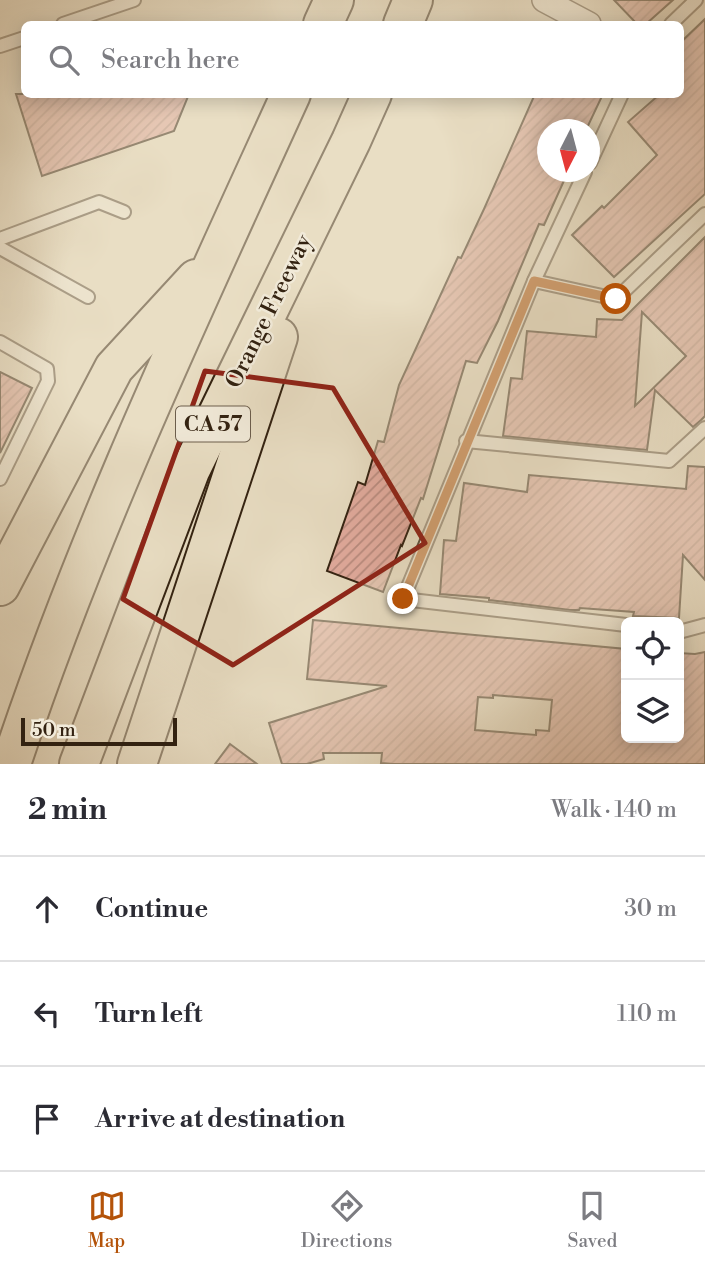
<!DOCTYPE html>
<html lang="en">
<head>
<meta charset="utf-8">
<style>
  body { margin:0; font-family:"Libre Bodoni",serif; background:#f2f2f3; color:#2b2b33 }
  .controls { position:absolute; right:21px; bottom:21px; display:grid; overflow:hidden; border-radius:10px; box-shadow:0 4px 18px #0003 }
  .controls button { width:63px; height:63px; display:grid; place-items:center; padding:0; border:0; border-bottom:2px solid #e1e1e2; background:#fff; color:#2b2b33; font:35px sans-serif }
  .compass { position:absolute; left:537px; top:119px; width:63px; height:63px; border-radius:50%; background:#fff; box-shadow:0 4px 18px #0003; rotate:186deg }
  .scale { position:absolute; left:21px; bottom:18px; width:156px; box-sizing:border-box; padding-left:7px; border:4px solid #321; border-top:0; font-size:19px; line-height:24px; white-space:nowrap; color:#321; -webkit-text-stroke:5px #f1ead9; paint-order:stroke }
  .stop { position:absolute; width:21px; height:21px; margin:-16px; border:5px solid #b45309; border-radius:50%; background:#fff }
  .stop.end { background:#b45309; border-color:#fff; box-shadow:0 2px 7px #0008 }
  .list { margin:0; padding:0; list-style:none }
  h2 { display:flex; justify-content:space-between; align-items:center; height:91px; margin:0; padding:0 28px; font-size:30px }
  h2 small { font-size:23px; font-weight:400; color:#7c7c81 }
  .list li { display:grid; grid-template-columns:46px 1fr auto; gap:21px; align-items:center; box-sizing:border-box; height:105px; padding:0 28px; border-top:2px solid #e1e1e2 }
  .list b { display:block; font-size:26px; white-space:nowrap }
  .list em { font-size:23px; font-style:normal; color:#7c7c81 }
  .icon { flex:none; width:38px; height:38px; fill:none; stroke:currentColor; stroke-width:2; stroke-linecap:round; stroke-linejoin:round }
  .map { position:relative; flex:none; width:705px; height:764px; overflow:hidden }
  .search { position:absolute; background:#fff; box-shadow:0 4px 18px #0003; left:21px; right:21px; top:21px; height:77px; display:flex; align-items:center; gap:18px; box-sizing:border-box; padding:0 24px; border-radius:10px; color:#7c7c81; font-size:26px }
  .sheet { height:406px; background:#fff }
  nav { display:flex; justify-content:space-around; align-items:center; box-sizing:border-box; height:98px; border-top:2px solid #e1e1e2; background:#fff; font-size:19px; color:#7c7c81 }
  nav a { display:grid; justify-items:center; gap:4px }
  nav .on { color:#b45309 }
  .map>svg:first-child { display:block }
</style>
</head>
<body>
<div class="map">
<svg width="705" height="764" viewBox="0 0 705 764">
  <defs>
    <pattern id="building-hatch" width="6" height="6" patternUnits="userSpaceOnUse" patternTransform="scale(1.75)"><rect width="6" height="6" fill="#e3ac9f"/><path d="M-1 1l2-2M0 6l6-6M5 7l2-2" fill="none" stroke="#b98c80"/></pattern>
  </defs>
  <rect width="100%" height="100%" fill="#e9dec4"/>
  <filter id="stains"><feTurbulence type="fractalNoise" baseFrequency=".00286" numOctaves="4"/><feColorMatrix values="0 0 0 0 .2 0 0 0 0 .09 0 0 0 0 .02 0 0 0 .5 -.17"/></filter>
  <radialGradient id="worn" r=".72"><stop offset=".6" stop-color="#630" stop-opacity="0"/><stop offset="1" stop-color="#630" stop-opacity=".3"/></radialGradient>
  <g fill="url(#building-hatch)" stroke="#321" stroke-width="2" fill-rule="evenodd">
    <path d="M614,0h59l-27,24h-9z"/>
    <path d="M705,19v175l-91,83 -42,-42 30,-29 2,2 53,-53 -29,-33 32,-28h21v-52z"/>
    <path d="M16,94h173l-15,37 -132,45z"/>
    <path d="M535,94h68l-17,36h-38v42h19v2l-23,51 -5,-1 -41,97 -21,42 -11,-2 -43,138 -2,-1 -19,48 -1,-1 -18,47 -56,-21 31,-89 7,3 13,-44 6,1 15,-57 59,-128 3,1 23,-49z"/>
    <path d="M705,237v179l-4,4 -8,7 -38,-37 -8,60 -144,-14 8,-58 11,1 5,-48 69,6 1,-18 25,1zM642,312l44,44 -51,50z"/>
    <path d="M0,372l32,16 -32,65z"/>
    <path d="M688,466l17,1v113l-22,-25 -4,63 -46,-2 1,-4 -54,-4 -1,2h-9l-81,-10v-2l-49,-4 4,-54 12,1 8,-58 63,9 2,-17 157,14z"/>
    <path d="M313,620l313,29v89h53v-85l16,1 10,-2v112h-312l-12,-1 1,-10h-59l1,6 -17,5h-25l-13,-41 118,-37 -80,-7zM493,695l59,5 -3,31 -13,-1v5l-61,-5 3,-33 15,1z"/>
    <path d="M230,744l27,20h-42z"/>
  </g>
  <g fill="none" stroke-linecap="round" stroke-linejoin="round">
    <g stroke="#60513e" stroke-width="16">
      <g id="lane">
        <path d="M63,24l71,-24"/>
        <path d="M671,24l25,-24"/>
        <path d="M0,46l24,-8"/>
        <path d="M590,163l32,-69"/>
        <path d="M585,172l-51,109 -131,318 223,26"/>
        <path d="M0,239l99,-37 25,10"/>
        <path d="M0,248l88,49"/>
        <path d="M534,281l82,18 89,-85"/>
        <path d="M0,342l47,27 1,12 -48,98"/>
        <path d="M466,441l203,20 36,-33"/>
        <path d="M679,632l26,-7"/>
      </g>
    </g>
    <g stroke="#60513e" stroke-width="26">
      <path id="street" d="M544,0l45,24"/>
    </g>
    <g stroke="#321" stroke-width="42">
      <g id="highway">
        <path d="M323,24l11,-24"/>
        <path d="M403,24l10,-24"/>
        <path d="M0,586l114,-218 82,-89"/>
        <path d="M11,764c76,-230 180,-450 280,-670"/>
        <path d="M79,764l111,-293 161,-330 21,-47"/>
        <path d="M137,764l141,-427"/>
      </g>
    </g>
    <use href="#lane" stroke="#f1ead9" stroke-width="12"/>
    <use href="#street" stroke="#f1ead9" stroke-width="23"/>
    <use href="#highway" stroke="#e9dec4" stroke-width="38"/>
  </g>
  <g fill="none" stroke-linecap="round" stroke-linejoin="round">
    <path stroke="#b45309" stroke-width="9" d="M403,599l131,-318 82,18"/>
  </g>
  <path d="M0 0H705V764H0ZM205,371l128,17 92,155 -192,122 -110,-66z" fill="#e9dec4" fill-opacity=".55" fill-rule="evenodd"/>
  <path fill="none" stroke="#8f2418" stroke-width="5" stroke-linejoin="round" d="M205,371l128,17 92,155 -192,122 -110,-66z"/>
  <g text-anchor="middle" stroke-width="5" stroke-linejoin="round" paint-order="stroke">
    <rect fill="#f1ead9" stroke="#6c5e4d" stroke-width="2" x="176" y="406.5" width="74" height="35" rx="5"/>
    <g font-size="21" font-weight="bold" fill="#321">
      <text x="213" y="431">CA 57</text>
    </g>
    <g font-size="23" fill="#321" stroke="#f1ead9">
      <text transform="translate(268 311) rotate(-64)" y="8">Orange Freeway</text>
    </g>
  </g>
  <rect width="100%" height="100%" filter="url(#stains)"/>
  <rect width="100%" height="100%" fill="url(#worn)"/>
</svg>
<div class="controls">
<button><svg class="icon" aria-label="locate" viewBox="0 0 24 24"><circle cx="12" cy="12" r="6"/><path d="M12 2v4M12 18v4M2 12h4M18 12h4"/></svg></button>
<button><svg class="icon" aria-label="layers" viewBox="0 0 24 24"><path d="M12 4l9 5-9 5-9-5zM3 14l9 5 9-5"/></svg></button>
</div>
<svg class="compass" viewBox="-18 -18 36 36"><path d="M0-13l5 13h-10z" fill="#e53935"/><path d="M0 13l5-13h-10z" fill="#7c7c81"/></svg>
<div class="scale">50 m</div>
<div class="stop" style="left:616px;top:299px"></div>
<div class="stop end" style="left:403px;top:599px"></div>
<div class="search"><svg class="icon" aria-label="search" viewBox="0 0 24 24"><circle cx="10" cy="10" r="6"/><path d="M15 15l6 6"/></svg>Search here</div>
</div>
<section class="sheet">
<h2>2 min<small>Walk · 140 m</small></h2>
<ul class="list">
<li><svg class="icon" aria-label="ahead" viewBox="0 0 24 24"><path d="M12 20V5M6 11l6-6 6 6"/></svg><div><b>Continue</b></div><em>30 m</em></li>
<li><svg class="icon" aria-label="left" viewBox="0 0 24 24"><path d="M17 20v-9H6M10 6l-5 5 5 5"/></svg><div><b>Turn left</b></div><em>110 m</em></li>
<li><svg class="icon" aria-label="arrive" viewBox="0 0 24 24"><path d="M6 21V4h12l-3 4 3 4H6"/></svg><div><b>Arrive at destination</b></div></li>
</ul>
</section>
<nav>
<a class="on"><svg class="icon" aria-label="map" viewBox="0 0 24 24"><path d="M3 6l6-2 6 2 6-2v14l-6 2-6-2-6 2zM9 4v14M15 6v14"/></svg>Map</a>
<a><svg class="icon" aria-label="directions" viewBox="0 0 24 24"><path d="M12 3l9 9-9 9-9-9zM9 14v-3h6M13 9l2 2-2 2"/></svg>Directions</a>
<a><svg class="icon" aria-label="saved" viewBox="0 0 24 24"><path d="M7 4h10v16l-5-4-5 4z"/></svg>Saved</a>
</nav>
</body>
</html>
